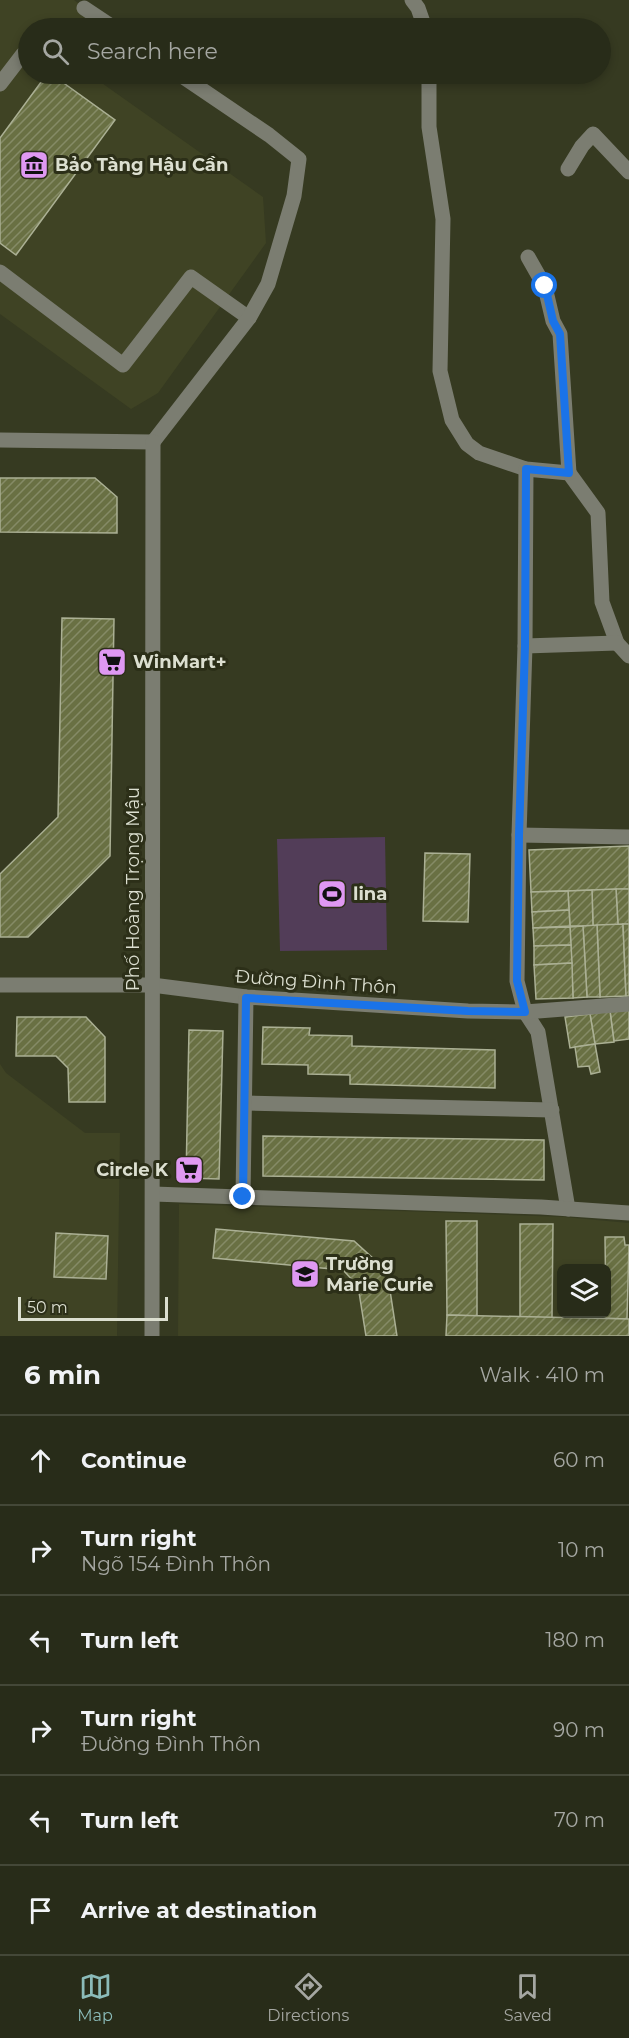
<!DOCTYPE html>
<html lang="en">
<head>
<meta charset="utf-8">
<style>
  body { margin:0; font-family:Montserrat,sans-serif; background:#303422; color:#f1f3f6 }
  .controls { position:absolute; right:18px; bottom:18px; display:grid; overflow:hidden; border-radius:9px; box-shadow:0 3px 9px #0003 }
  .controls button { width:54px; height:54px; display:grid; place-items:center; padding:0; border:0; border-bottom:2px solid #444838; background:#282c19; color:#f1f3f6; font:30px sans-serif }
  .scale { position:absolute; left:18px; bottom:15px; width:150px; box-sizing:border-box; padding-left:6px; border:3px solid #dcdfd0; border-top:0; font-size:16px; line-height:21px; white-space:nowrap; color:#dcdfd0; -webkit-text-stroke:4px #2c2f18; paint-order:stroke }
  .stop { position:absolute; width:18px; height:18px; margin:-14px; border:4px solid #1a73e8; border-radius:50%; background:#fff }
  .stop.end { background:#1a73e8; border-color:#fff; box-shadow:0 2px 6px #0008 }
  .list { margin:0; padding:0; list-style:none }
  h2 { display:flex; justify-content:space-between; align-items:center; height:78px; margin:0; padding:0 24px; font-size:26px }
  h2 small { font-size:20px; font-weight:400; color:#a5a7a2 }
  .list li { display:grid; grid-template-columns:39px 1fr auto; gap:18px; align-items:center; box-sizing:border-box; height:90px; padding:0 24px; border-top:2px solid #444838 }
  .list b { display:block; font-size:22px; white-space:nowrap }
  .list p { margin:0; font-size:20px; white-space:nowrap; color:#a5a7a2 }
  .list em { font-size:20px; font-style:normal; color:#a5a7a2 }
  .icon { flex:none; width:33px; height:33px; fill:none; stroke:currentColor; stroke-width:2; stroke-linecap:round; stroke-linejoin:round }
  .map { position:relative; flex:none; width:629px; height:1336px; overflow:hidden }
  .search { position:absolute; background:#282c19; box-shadow:0 3px 9px #0003; left:18px; right:18px; top:18px; height:66px; display:flex; align-items:center; gap:15px; box-sizing:border-box; padding:0 21px; border-radius:33px; color:#a5a7a2; font-size:22px }
  .sheet { height:618px; background:#282c19 }
  nav { display:flex; justify-content:space-around; align-items:center; box-sizing:border-box; height:84px; border-top:2px solid #444838; background:#282c19; font-size:16px; color:#a5a7a2 }
  nav a { display:grid; justify-items:center; gap:3px }
  nav .on { color:#8bbbb9 }
  .map>svg:first-child { display:block }
</style>
</head>
<body>
<div class="map">
<svg width="629" height="1336" viewBox="0 0 629 1336">
  <defs>
    <pattern id="building-hatch" width="6" height="6" patternUnits="userSpaceOnUse" patternTransform="scale(1.5)"><rect width="6" height="6" fill="#697043"/><path d="M-1 1l2-2M0 6l6-6M5 7l2-2" fill="none" stroke="#858b66"/></pattern>
  </defs>
  <rect width="100%" height="100%" fill="#363a21"/>
  <g fill="#3f4324" fill-rule="evenodd">
    <path d="M0,0h74l20,15 -9,13h-57v46h61l174,123 3,46 -108,150 -27,16 -131,-95z"/>
    <path d="M0,1064l6,9 79,60h35l-3,203h-117z"/>
    <path d="M179,1204l251,8 134,5 65,6v113h-451zM562,1268h44v46h-44z"/>
  </g>
  <path fill="#523d58" d="M385,837l2,113 -107,1 -3,-112z"/>
  <g fill="url(#building-hatch)" stroke="#abb094" stroke-width="1.5">
    <path d="M47,74h4l64,46 -99,135 -16,-12v-105z"/>
    <path d="M0,478h95l22,19v36l-117,-1z"/>
    <path d="M62,618l52,1 -4,237 -82,81h-28v-63l58,-57z"/>
    <path d="M629,846v43l-98,3 -2,-42z"/>
    <path d="M425,853l45,1 -2,68 -45,-1z"/>
    <path d="M616,889h13v35l-11,1z"/>
    <path d="M616,889l2,36 -25,1 -1,-36z"/>
    <path d="M592,890l1,36h-23l-2,-35z"/>
    <path d="M568,891l1,19 -37,2 -1,-20z"/>
    <path d="M569,910l1,16 -37,2 -1,-16z"/>
    <path d="M623,924l3,72 -26,1 -3,-72z"/>
    <path d="M623,924h6v72h-3z"/>
    <path d="M597,925l3,72h-13l-4,-71z"/>
    <path d="M583,926l4,71 -14,1 -3,-71z"/>
    <path d="M570,927l1,18 -37,1 -1,-18z"/>
    <path d="M571,945l1,18 -38,2v-19z"/>
    <path d="M572,963l1,35 -37,1 -2,-34z"/>
    <path d="M629,1008v31l-15,2 -4,-30z"/>
    <path d="M610,1011l4,31 -19,2 -5,-30z"/>
    <path d="M590,1014l5,30 -25,4 -5,-31z"/>
    <path d="M17,1017h69l19,20v65h-36l-1,-34 -12,-12h-40z"/>
    <path d="M263,1027l47,1 -1,7 43,1v10l143,4v38l-145,-4v-9l-42,-1v-9l-46,-1z"/>
    <path d="M189,1030l34,1 -4,148 -33,-1z"/>
    <path d="M595,1044l5,28 -9,2 -2,-8 -11,1 -3,-20z"/>
    <path d="M263,1136l281,4v40l-281,-4z"/>
    <path d="M446,1221h31v95l-30,-1z"/>
    <path d="M520,1224h33l-1,94 -32,-1z"/>
    <path d="M216,1229l138,12 33,30 10,65h-31l-8,-50 -15,-16 -130,-12z"/>
    <path d="M56,1233l52,3 -2,43 -52,-2z"/>
    <path d="M605,1237h19l1,8h4l-2,74 -28,-1v-4h7z"/>
    <path d="M447,1315l182,4v17h-183z"/>
  </g>
  <g fill="none" stroke-linecap="round" stroke-linejoin="round">
    <g stroke="#7b7d71" stroke-width="15">
      <path d="M412,0l6,8 7,20"/>
      <path d="M84,8l30,20"/>
      <path d="M429,74v53l14,92 -3,152 12,49 15,24 12,9 47,16 43,4 29,40 4,89 15,41 12,13"/>
      <path d="M0,84l23,-30"/>
      <path d="M568,169l14,-23 11,-12 36,38"/>
      <path d="M528,257l17,30 8,34 7,13 9,139"/>
      <path d="M0,272l123,93 68,-88 58,41"/>
      <path d="M0,440l153,2"/>
      <path d="M153,442l96,-124 19,-34 26,-88 5,-37 -30,-24 -90,-61"/>
      <path d="M526,469l-1,177 -6,189 -2,146 8,31 13,20 30,177"/>
      <path d="M525,646l92,-3"/>
      <path d="M519,835l110,2"/>
      <path d="M0,985h152l94,12 222,14 57,1 104,-8"/>
      <path d="M245,1103l307,7"/>
      <path d="M153,1194l388,13 88,6"/>
      <path d="M243,1197l3,-200"/>
      <path d="M152,1336l1,-894"/>
    </g>
  </g>
  <g fill="none" stroke-linecap="round" stroke-linejoin="round">
    <path stroke="#1a73e8" stroke-width="8" d="M243,1197l3,-199 222,13 57,1 -8,-31 2,-146 6,-189 1,-177 43,4 -9,-139 -7,-13 -8,-35"/>
  </g>
  <defs>
    <g id="museum-square" transform="scale(1.5)"><rect x="-9" y="-9" width="18" height="18" rx="4" fill="#df98f2" stroke="#2c2f18"/><path d="M0-6L6-3V-2H-6V-3ZM-5-1h2V3h-2ZM-1-1h2V3h-2ZM3-1h2V3H3ZM-6 4H6V6H-6Z" fill="#111"/></g>
    <g id="supermarket-square" transform="scale(1.5)"><rect x="-9" y="-9" width="18" height="18" rx="4" fill="#df98f2" stroke="#2c2f18"/><path d="M-6-5.5h2.5l.6 2H6L4.5 2H-2.5L-4.4-4H-6ZM-1.5 3.2a1.3 1.3 0 1 0 .1 0ZM3 3.2a1.3 1.3 0 1 0 .1 0Z" fill="#111"/></g>
    <g id="stadium-square" transform="scale(1.5)"><rect x="-9" y="-9" width="18" height="18" rx="4" fill="#df98f2" stroke="#2c2f18"/><path d="M0-5a6.5 5 0 1 0 0 10a6.5 5 0 1 0 0-10ZM-3.5-1.8h7v3.6h-7Z" fill="#111"/></g>
    <g id="school-square" transform="scale(1.5)"><rect x="-9" y="-9" width="18" height="18" rx="4" fill="#df98f2" stroke="#2c2f18"/><path d="M0-5L7-2L0 1L-7-2ZM-4 1L0 2.5L4 1V4Q0 6-4 4Z" fill="#111"/></g>
  </defs>
  <g fill-rule="evenodd">
    <use href="#museum-square" x="34" y="165"/>
    <use href="#supermarket-square" x="112" y="662"/>
    <use href="#stadium-square" x="332" y="894"/>
    <use href="#supermarket-square" x="189" y="1170"/>
    <use href="#school-square" x="305" y="1274"/>
  </g>
  <g text-anchor="middle" stroke-width="6" stroke-linejoin="round" paint-order="stroke">
    <g font-size="18" font-weight="bold" fill="#dcdfd0" stroke="#2c2f18" text-anchor="start">
      <text x="55" y="171">Bảo Tàng Hậu Cần</text>
      <text x="133" y="668">WinMart+</text>
      <text x="353" y="900">lina</text>
      <text x="168" y="1176" text-anchor="end">Circle K</text>
      <text x="326" y="1270">Trường<tspan x="326" dy="21">Marie Curie</tspan></text>
    </g>
    <g font-size="18" fill="#dcdfd0" stroke="#2c2f18">
      <text transform="translate(133 889) rotate(-90)" y="6">Phố Hoàng Trọng Mậu</text>
      <text transform="translate(316 982) rotate(4)" y="6">Đường Đình Thôn</text>
    </g>
  </g>
</svg>
<div class="controls">
<button><svg class="icon" aria-label="layers" viewBox="0 0 24 24"><path d="M12 4l9 5-9 5-9-5zM3 14l9 5 9-5"/></svg></button>
</div>
<div class="scale">50 m</div>
<div class="stop" style="left:545px;top:286px"></div>
<div class="stop end" style="left:243px;top:1197px"></div>
<div class="search"><svg class="icon" aria-label="search" viewBox="0 0 24 24"><circle cx="10" cy="10" r="6"/><path d="M15 15l6 6"/></svg>Search here</div>
</div>
<section class="sheet">
<h2>6 min<small>Walk · 410 m</small></h2>
<ul class="list">
<li><svg class="icon" aria-label="ahead" viewBox="0 0 24 24"><path d="M12 20V5M6 11l6-6 6 6"/></svg><div><b>Continue</b></div><em>60 m</em></li>
<li><svg class="icon" aria-label="right" viewBox="0 0 24 24"><path d="M7 20v-9h11M14 6l5 5-5 5"/></svg><div><b>Turn right</b><p>Ngõ 154 Đình Thôn</p></div><em>10 m</em></li>
<li><svg class="icon" aria-label="left" viewBox="0 0 24 24"><path d="M17 20v-9H6M10 6l-5 5 5 5"/></svg><div><b>Turn left</b></div><em>180 m</em></li>
<li><svg class="icon" aria-label="right" viewBox="0 0 24 24"><path d="M7 20v-9h11M14 6l5 5-5 5"/></svg><div><b>Turn right</b><p>Đường Đình Thôn</p></div><em>90 m</em></li>
<li><svg class="icon" aria-label="left" viewBox="0 0 24 24"><path d="M17 20v-9H6M10 6l-5 5 5 5"/></svg><div><b>Turn left</b></div><em>70 m</em></li>
<li><svg class="icon" aria-label="arrive" viewBox="0 0 24 24"><path d="M6 21V4h12l-3 4 3 4H6"/></svg><div><b>Arrive at destination</b></div></li>
</ul>
</section>
<nav>
<a class="on"><svg class="icon" aria-label="map" viewBox="0 0 24 24"><path d="M3 6l6-2 6 2 6-2v14l-6 2-6-2-6 2zM9 4v14M15 6v14"/></svg>Map</a>
<a><svg class="icon" aria-label="directions" viewBox="0 0 24 24"><path d="M12 3l9 9-9 9-9-9zM9 14v-3h6M13 9l2 2-2 2"/></svg>Directions</a>
<a><svg class="icon" aria-label="saved" viewBox="0 0 24 24"><path d="M7 4h10v16l-5-4-5 4z"/></svg>Saved</a>
</nav>
</body>
</html>
